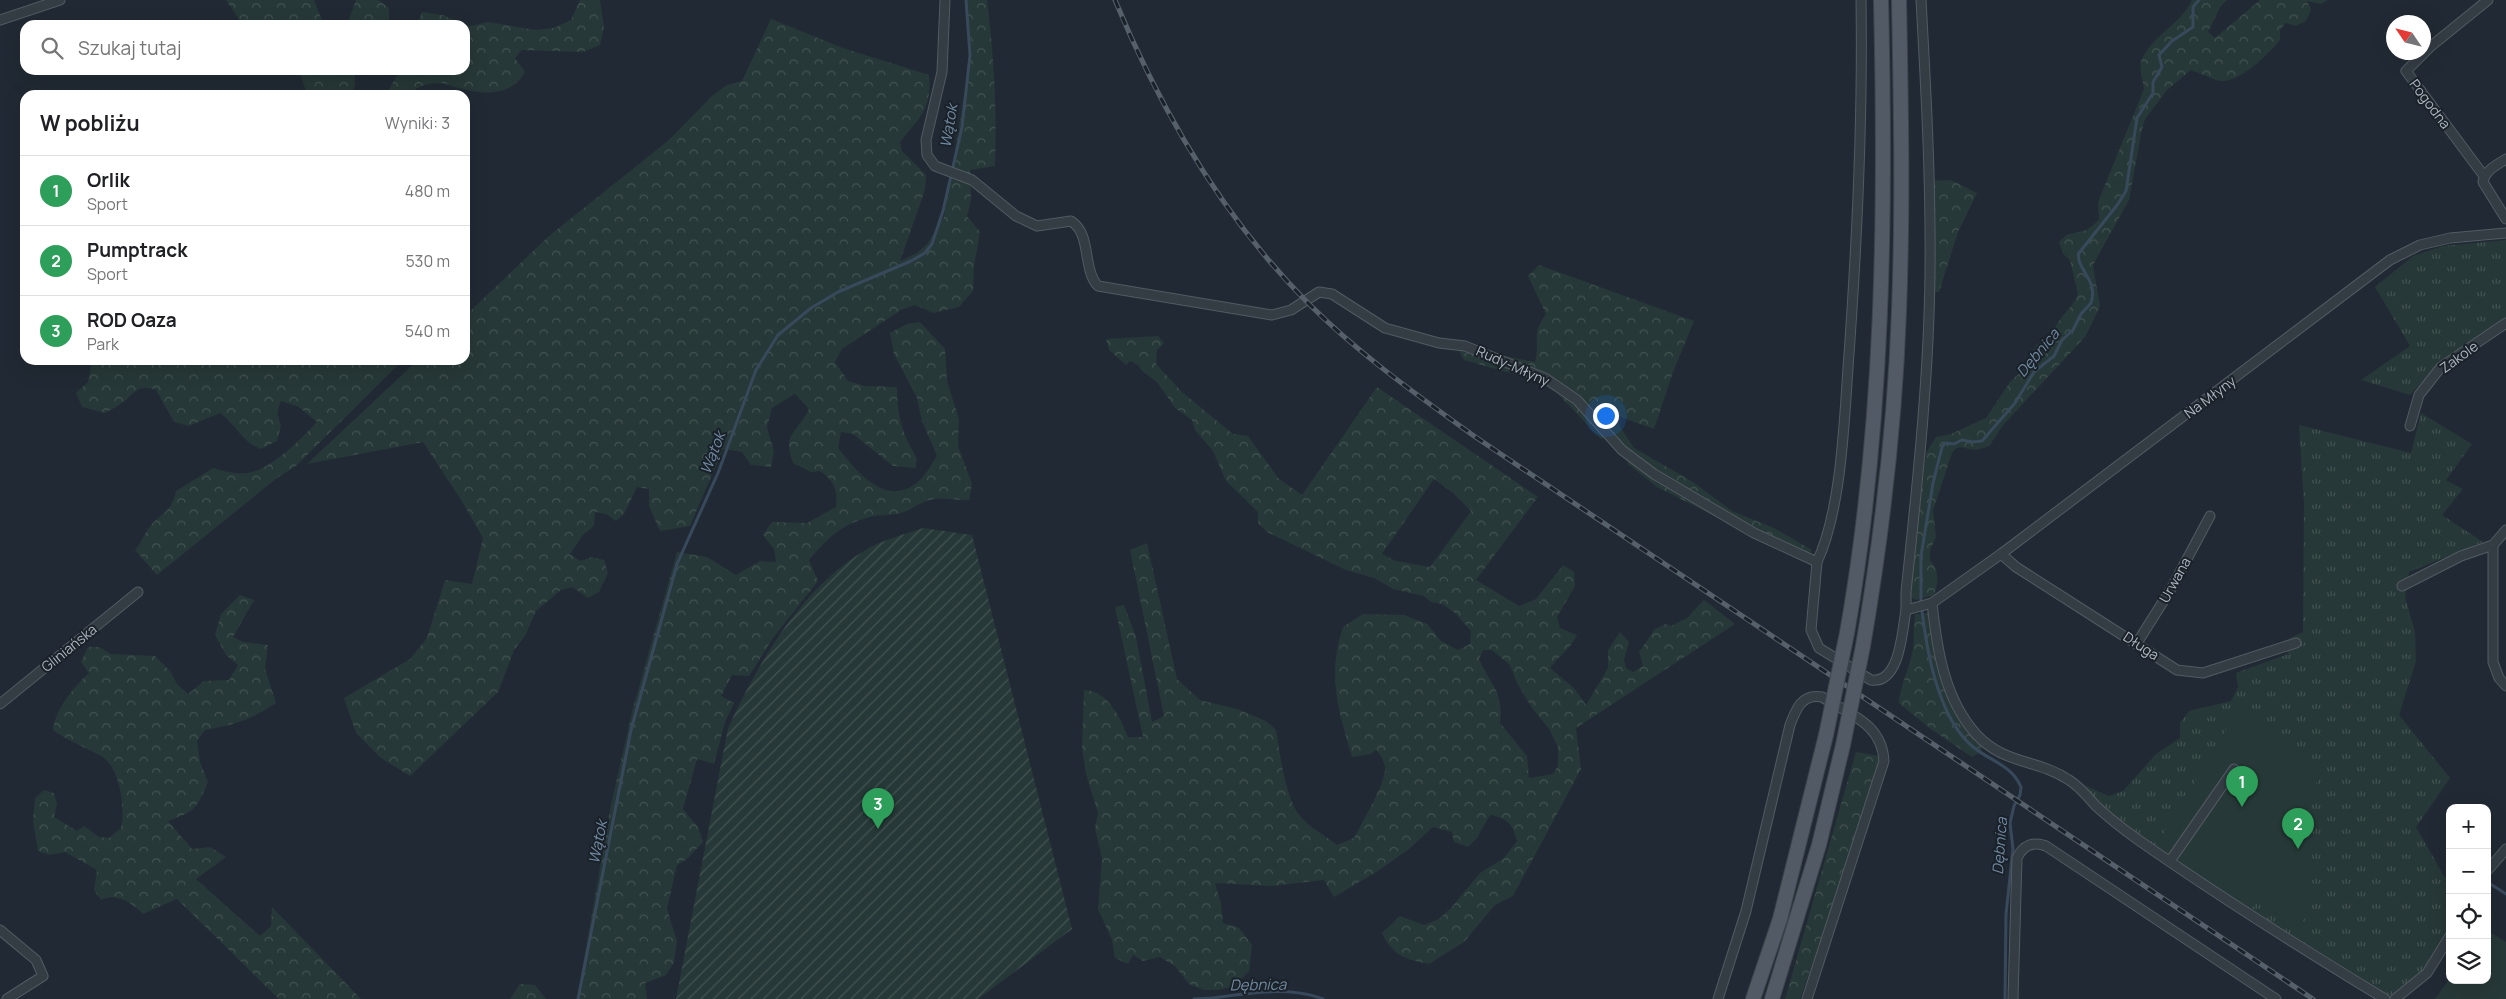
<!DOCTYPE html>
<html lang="pl">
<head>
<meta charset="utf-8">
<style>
  body { margin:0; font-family:Manrope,sans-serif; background:#f6f6f6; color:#202124 }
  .controls { position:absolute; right:15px; bottom:15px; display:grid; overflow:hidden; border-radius:10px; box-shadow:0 5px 20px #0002 }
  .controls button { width:45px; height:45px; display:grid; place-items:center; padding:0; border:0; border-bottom:1px solid #e0e0e0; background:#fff; color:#202124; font:25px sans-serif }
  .compass { position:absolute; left:2386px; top:15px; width:45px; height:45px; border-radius:50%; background:#fff; box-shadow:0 5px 20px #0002; rotate:305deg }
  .you { position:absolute; left:1605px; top:415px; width:18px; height:18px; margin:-12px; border:4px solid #fff; border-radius:50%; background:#1a73e8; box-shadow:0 0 0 8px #1a73e833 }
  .badge { display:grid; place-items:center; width:32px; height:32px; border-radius:50%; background:#4f647e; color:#fff; font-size:16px; font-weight:700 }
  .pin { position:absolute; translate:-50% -41px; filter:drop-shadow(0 1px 2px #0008) }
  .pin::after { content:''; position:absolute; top:26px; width:18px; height:15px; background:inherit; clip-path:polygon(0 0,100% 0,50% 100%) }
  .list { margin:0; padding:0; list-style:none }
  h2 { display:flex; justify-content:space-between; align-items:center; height:65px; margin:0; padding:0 20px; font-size:21px }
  h2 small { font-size:16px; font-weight:400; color:#757577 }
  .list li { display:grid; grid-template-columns:32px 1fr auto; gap:15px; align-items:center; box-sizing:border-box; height:70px; padding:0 20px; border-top:1px solid #e0e0e0 }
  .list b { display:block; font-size:19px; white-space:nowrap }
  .list p { margin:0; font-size:16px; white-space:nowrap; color:#757577 }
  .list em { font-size:16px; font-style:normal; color:#757577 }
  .icon { flex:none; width:28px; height:28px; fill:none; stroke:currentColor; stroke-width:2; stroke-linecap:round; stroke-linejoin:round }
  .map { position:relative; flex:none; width:2506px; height:999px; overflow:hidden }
  .search { position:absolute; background:#fff; box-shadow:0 5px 20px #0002; left:20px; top:20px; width:450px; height:55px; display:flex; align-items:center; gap:12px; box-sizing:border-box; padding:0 18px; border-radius:15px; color:#757577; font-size:19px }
  .panel { position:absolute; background:#fff; box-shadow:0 5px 20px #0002; left:20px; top:90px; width:450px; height:275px; border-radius:15px }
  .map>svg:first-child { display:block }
</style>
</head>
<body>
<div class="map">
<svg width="2506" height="999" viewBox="0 0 2506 999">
  <defs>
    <pattern id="grass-tufts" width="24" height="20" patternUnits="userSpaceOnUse" patternTransform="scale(1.25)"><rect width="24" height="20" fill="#263837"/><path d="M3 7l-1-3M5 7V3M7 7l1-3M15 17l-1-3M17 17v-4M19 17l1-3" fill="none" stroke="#435352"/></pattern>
    <pattern id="forest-crowns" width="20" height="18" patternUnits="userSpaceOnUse" patternTransform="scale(1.25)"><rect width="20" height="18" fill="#263837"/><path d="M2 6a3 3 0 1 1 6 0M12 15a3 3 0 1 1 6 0" fill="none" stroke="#435352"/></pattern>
    <pattern id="garden-furrows" width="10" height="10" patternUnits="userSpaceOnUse" patternTransform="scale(1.25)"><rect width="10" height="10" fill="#263837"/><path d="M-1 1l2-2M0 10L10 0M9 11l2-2" fill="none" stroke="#435352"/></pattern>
  </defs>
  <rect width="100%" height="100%" fill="#212a34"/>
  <g fill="url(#grass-tufts)">
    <path d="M2506,240v81l-73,49 -23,25 -49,-15 49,-34 -35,-59 38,-31 30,-10z"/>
    <path d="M2421,413l51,31 -26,36 17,9 -21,26 41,27 -74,30 -4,25 10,35 1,29 -17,54 51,63 -34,49 28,49 6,5v46l-32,50 -26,19 -21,-7 -193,-126 12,-16 -24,8 -60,-45 -29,-28 32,14 14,-5 33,-37 24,-16v-15l9,-12 42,-10 7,-14 -2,-14 52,-19 -4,-13 19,-9 1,-128 -5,-79 112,28z"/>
  </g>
  <g fill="url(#forest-crowns)" fill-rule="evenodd">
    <path d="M226,0h88l9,23 7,2h-87z"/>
    <path d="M356,0h22l11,8v17h-42z"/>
    <path d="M580,0h20l4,27 -4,18 -17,7 -61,-2 -7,8 10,14c-14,25 -42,23 -66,16 -6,-1 -13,-5 -19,-5 -13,0 -24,4 -32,12h-23l16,-25h64v-45h-48l5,-13 20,3 27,11 20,-4 46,8 19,-2 17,-8z"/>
    <path d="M965,0h22c7,57 10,108 8,166l-25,4 1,30 -4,16 13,16 -6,34 -1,25 -14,16 -26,6 -18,-8 -14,5 -59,39 -7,13 13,19 17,5 32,1c0,28 5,47 20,71l-2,10 -22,-2 -40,-32 -12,-2 -3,16c20,25 50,63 83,31 6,-6 11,-16 16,-23l-15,-35 -5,-23 -23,-44 -4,-21 17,-9 13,-2 25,27 2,32 12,38 -1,27 14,38 -3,16c-12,1 -23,-3 -34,-1 -12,1 -20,9 -31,13 -11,4 -23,2 -34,5 -30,8 -42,21 -61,43l9,21 -45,57 -24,38 -17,-1 -11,21 13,7 -9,19 -11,42 -17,-5 -14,50 15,18 5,15 -16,17 -10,6 -10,44 10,32 -3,21 -8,13 -21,8 2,16h-70l34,-194 21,-93 45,-160 30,5 29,18 24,-14 16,1 -2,-13 -11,-14 9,-13 35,1 29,-16c2,-16 -2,-27 -16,-36l-9,1 -18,-9c-11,-30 3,-28 16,-54l-14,-15 -23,14 -5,19 7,25 -3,15 -20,-2 -9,-13 -19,-3 -33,77 -30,5 -11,-25v-17l-12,-2 -13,27 -8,7 -10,-7 -11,-2 -1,14 -11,9 -13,19 10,7 12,-4 12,3 4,13 -9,19 -11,6 -16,-11 -11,3 -25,21 -11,25 -11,14 -16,42 -88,84 -29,-18 -25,-25 -12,-35 66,-39 17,-21 18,-58 27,4 11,-46 -20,-35 -40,-61 -116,22 111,-104h47v-44l84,-80 120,-96 44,-45 14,-10 15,-4 29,-62 72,29 86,27c3,34 -9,42 -29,67l2,9 24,24 -1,15 -25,71 17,-8 10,-9 17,-27 26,-157z"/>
    <path d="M2192,0h35l-7,7 -12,25 7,6 45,-38h68l-7,4 -14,-3 4,9 -5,11 -10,5 -10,-3 -6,7v10c-12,14 -43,47 -64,40 -8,-3 -16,-7 -25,-10l-24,20 -22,29 -4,15 -12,66 -36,65 7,41 -6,13 -9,18 -81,87 -15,22c-4,1 -9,3 -13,4 -10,0 -17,-8 -24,3l-19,57 3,27 -6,13v10c9,12 9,20 4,35l-19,5 -5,-4 16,-143 10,-16 15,-3 35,-16 24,-36 16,-15 10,-22c18,-8 15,-14 26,-28 7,-8 12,-14 16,-23l-8,-34 -7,-6 -4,-12 7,-7 21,-5 12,-10 -1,-18 46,-113c-1,-10 -6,-21 -2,-30 11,-24 39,-35 50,-59z"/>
    <path d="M299,70h56v16l-4,9h-44z"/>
    <path d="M1951,180l26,13 -19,39 -19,60h-9l-1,-111z"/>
    <path d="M1539,265l155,56 -21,51 -19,57 -36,-13 1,9 15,23 59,34 39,29 42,17 38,22 -4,6 -70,-33 -8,1 -73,-37 -29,-23 -1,-9 -18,-20 -8,4 -44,-46 -22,-13 -71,-20 -7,-13 78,15c6,-23 -5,-27 11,-48l-18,-38z"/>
    <path d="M1158,336l6,7 -7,7 -1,14 26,28 51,42 15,2 30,42 24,17 75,-108 161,110 -62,83 43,26 17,-7 27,-34 11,7 1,14 -18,31 3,11 17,7c-6,13 -18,21 -27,33l24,20 12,17 22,-37v-18l12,-18 9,10 -5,18 2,8 7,4 10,-6 -4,-14 16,-23 11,-5 5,2 16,-8 17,-18 31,24 -159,104 5,41 -68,127 -18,9 -31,37 -35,22c-25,-5 -36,-8 -47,-31l18,-17 24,9 15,-6 13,-12 28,-34 24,-15 13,-17c-4,-17 -10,-23 -27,-26l-13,23 -9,9 -14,-5 -2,-10 -19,-5 -24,22 -31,22 -44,26 -10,-17 -52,6 -57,-3 6,21 2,19 16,5 13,17 -3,26 -15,15 -16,4h-14l-15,-6 -14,-18 -15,-9 -17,4 -10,-6 -5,9 -13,-6 -3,-18 -14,-31 4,-50 -7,-31 3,-15 -12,-39 -4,-26 2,-58c24,1 36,27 44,47h15l-28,-130 9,-2 12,32 16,85 12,-6 -34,-166 17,-7 30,136 23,21 37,9 29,12 10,9c4,23 9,68 24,86 9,11 26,20 37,29l17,-7c7,-14 33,-57 31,-71 -1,-6 -5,-13 -9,-17l-5,4 -19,3c-14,-47 -25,-82 -9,-130l20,-13 41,1 23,9 14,17 17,9 12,-6 1,-13 -16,-18 -13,-9 -11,-2 -7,-6 -31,-7 -19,-11 -28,-8 -79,-38 -9,-9v-11l-32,-31 -13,-30 -18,-21 -3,-10 -17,-12 -18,-26 -15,-11 -4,-6 -8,-4 -4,4 -17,-15 -3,-11zM1434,479l19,14 18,18 -41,56 -34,-6 -14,-7zM1483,650h9l18,15 7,18 15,25 17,21 9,18v19l-5,8 -24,4 -2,-22 -27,-33c4,-31 -9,-37 -21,-64z"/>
    <path d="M95,360h308l-107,106 -19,12 -120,97 -22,-25c6,-7 8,-14 13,-21 12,-17 23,-14 28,-38l37,-23c12,4 30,8 42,3 20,-6 48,-34 62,-49l-18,-15 -18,-6 -4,11 4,14 -4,15 -16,8c-18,-6 -26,-25 -41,-36l-31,13 -15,-4 -18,-32c-15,-5 -20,0 -30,10 -6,5 -14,9 -21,13l-23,-6 -6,-14 12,-11 4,-20z"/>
    <path d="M240,595l14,5 -21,37 10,5 25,3 -3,24 11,34c-27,18 -40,21 -71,27l-8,11 3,21 8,20c-12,28 -13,29 -40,39l24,28 18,-2 16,10 -30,22 64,57 11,-10 1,-19 89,92h-82l-102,-100 -34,15c-11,-11 -27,-22 -42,-14l-7,-10 3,-20 -32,-18 -15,3 -12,-4 -5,-30 2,-23 9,-8 10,3 3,11 -3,13 23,14 7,-5 15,11 10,1 12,-10c4,-20 0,-60 -20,-72 -16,-9 -33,-15 -48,-26 3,-22 20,-42 36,-57l-8,-11 7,-15h11l12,7 44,2 15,15 7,13 11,10 16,-13 25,-1 9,-15 -12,-10 -11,-20 6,-21z"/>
    <path d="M1929,613l17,79 14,29 22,27 -1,4 -9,5 -40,-27 -33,-27c0,-14 10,-34 13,-49 3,-11 1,-27 3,-40z"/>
    <path d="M1856,752l24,4 -1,7 -41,129 -38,107h-15z"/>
    <path d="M520,984l15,1 11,14h-36z"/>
  </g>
  <g fill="#263837">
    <path d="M2237,712l87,56 -19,36 6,55 -4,57 -9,10 -42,-25 -3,6 -97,-61z"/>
    <path d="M2487,930l19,12v57h-71l15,-21v2h37z"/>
  </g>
  <path fill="url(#garden-furrows)" d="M923,528l49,7 100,394 -94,70h-302l52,-271c31,-67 75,-143 141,-180 16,-9 37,-14 54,-20z"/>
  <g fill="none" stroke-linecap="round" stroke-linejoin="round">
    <g stroke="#38495c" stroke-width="3">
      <path d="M1921,602v-46l12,-73 9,-36 3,-4 9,1 8,-4 11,2 9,-1 33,-38 19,-31 20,-16 8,-16 11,-10 8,-16 10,-11c8,-23 -16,-35 -12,-50l39,-49 8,-13 11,-73 16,-25v-11l9,-15 -3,-12 13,-14 21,-14v-20l6,-7"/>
      <path d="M1922,611c5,42 16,106 50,135 17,15 39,18 49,41l-1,8 -6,11 -4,17 3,26 -7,65 -1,85"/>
      <path d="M2489,883l17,11"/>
      <path d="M578,999l53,-269 46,-166 41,-91 38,-103 22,-35 33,-27 27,-16 73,-31 14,-8 7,-9 11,-33 19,-84 8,-72 -4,-55"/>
      <path d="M1194,999c6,-1 13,0 19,-1 35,-5 77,-12 110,1"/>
    </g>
    <g stroke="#525a62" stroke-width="11">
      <g id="street">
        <path d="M945,0l-3,72 -16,68 1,15 8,11 37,14 44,36 21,10 34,-5c21,13 11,48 27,65l174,29 19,-5 28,-18 13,2 53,34 54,15 26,3 80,32 32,22 45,50 32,24 100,59 63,29 -6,68 8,18 52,32c29,4 31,-48 35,-70l26,-7 69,-49 389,-294 30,-15 30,-7 56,-5"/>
        <path d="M0,20l60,-20"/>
        <path d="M2506,159c-9,6 -21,11 -23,23l23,37"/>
        <path d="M2484,176l-78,-105 24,-24 58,-47"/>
        <path d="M2410,426l9,-31 22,-28 65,-44"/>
        <path d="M2493,545v117l6,16 7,8"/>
        <path d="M2001,554l15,13 161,103 26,3 93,-30"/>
        <path d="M1817,562c24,-51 27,-137 31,-194 9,-123 15,-245 13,-368"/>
        <path d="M2402,586l59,-30 32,-11 13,-15"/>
        <path d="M1932,603c5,46 12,95 44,131 28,31 62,25 93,46 10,6 19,17 27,26 13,12 27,23 41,33 80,56 164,109 248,160"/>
        <path d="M1906,610v-18c11,-106 23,-213 24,-320 1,-91 -4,-182 -9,-272"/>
        <path d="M2137,643l34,-54 39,-73"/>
        <path d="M0,704l138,-112"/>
        <path d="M2170,861l64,-92"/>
        <path d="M2487,871l19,-22"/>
        <path d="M0,930l36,30 7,16 -36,23"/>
        <path d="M1718,999l28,-88 44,-186c6,-16 12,-32 32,-28 29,18 60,27 62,64l-77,238"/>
        <path d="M2013,999l4,-141c6,-13 16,-17 29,-12l230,153"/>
        <path d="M2395,999l32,-26 23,-37"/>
      </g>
    </g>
    <g stroke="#3e454e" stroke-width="16">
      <g id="primary">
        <path d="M1847,633c37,-209 39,-421 34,-633"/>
        <path d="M1863,646c19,-111 32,-223 36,-335 4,-104 2,-207 0,-311"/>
        <path d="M1753,999l27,-80 46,-184"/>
        <path d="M1772,999l47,-154 24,-100"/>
      </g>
    </g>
    <use href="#street" stroke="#343c44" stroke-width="9"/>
    <use href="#primary" stroke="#525b65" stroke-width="14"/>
    <g stroke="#56606b" stroke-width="5">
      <path id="rail" d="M1115,0c46,111 108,218 194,304 50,50 108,91 165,132l839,563"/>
    </g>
    <use href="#rail" stroke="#1a2129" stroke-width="3" stroke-dasharray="9" stroke-linecap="butt"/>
    <g stroke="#3e454e" stroke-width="16" stroke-linecap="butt">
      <g id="primary-bridge">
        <path d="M1826,735l21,-102"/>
        <path d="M1843,745l20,-99"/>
      </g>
    </g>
    <use href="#primary-bridge" stroke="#525b65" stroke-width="14"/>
  </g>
  <g text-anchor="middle" stroke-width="4" stroke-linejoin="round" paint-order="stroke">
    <g font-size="14" fill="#aeb7c1" stroke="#1a2129">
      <text transform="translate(2430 104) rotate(53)" y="5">Pogodna</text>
      <text transform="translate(2459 357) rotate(-36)" y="5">Zakole</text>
      <text transform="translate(1513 366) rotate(24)" y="5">Rudy-Młyny</text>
      <text transform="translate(2210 397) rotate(-37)" y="5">Na Młyny</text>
      <text transform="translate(2175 580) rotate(-61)" y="5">Urwana</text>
      <text transform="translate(2141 646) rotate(33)" y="5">Długa</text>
      <text transform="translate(69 648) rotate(-39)" y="5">Gliniańska</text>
    </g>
    <g font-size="15" font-style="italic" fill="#718aa2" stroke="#1a2129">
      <text transform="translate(949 126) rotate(-81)" y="5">Wątok</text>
      <text transform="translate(2038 353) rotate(-50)" y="5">Dębnica</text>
      <text transform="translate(713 453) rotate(-69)" y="5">Wątok</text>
      <text transform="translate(598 842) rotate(-79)" y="5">Wątok</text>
      <text transform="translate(2000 846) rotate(-86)" y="5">Dębnica</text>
      <text transform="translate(1258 985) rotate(-1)" y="5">Dębnica</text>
    </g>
  </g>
</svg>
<div class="controls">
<button>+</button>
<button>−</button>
<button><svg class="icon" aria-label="locate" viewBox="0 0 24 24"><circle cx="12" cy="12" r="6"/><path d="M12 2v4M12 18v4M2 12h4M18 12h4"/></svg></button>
<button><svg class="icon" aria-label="layers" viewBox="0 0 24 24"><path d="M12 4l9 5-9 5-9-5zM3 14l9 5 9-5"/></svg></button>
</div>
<svg class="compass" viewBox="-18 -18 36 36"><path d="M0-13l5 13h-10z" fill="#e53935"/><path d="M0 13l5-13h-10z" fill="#757577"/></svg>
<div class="you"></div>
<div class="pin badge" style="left:2242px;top:807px;background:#2e9e5b">1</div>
<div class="pin badge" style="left:2298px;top:849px;background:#2e9e5b">2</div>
<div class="pin badge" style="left:878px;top:829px;background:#2e9e5b">3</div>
<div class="search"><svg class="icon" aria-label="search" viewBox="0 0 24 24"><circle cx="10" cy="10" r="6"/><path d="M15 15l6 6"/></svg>Szukaj tutaj</div>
<section class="panel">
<h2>W pobliżu<small>Wyniki: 3</small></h2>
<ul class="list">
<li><span class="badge" style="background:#2e9e5b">1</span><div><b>Orlik</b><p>Sport</p></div><em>480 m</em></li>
<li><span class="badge" style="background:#2e9e5b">2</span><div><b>Pumptrack</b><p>Sport</p></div><em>530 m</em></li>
<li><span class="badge" style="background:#2e9e5b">3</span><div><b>ROD Oaza</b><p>Park</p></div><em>540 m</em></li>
</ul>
</section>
</div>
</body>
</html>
